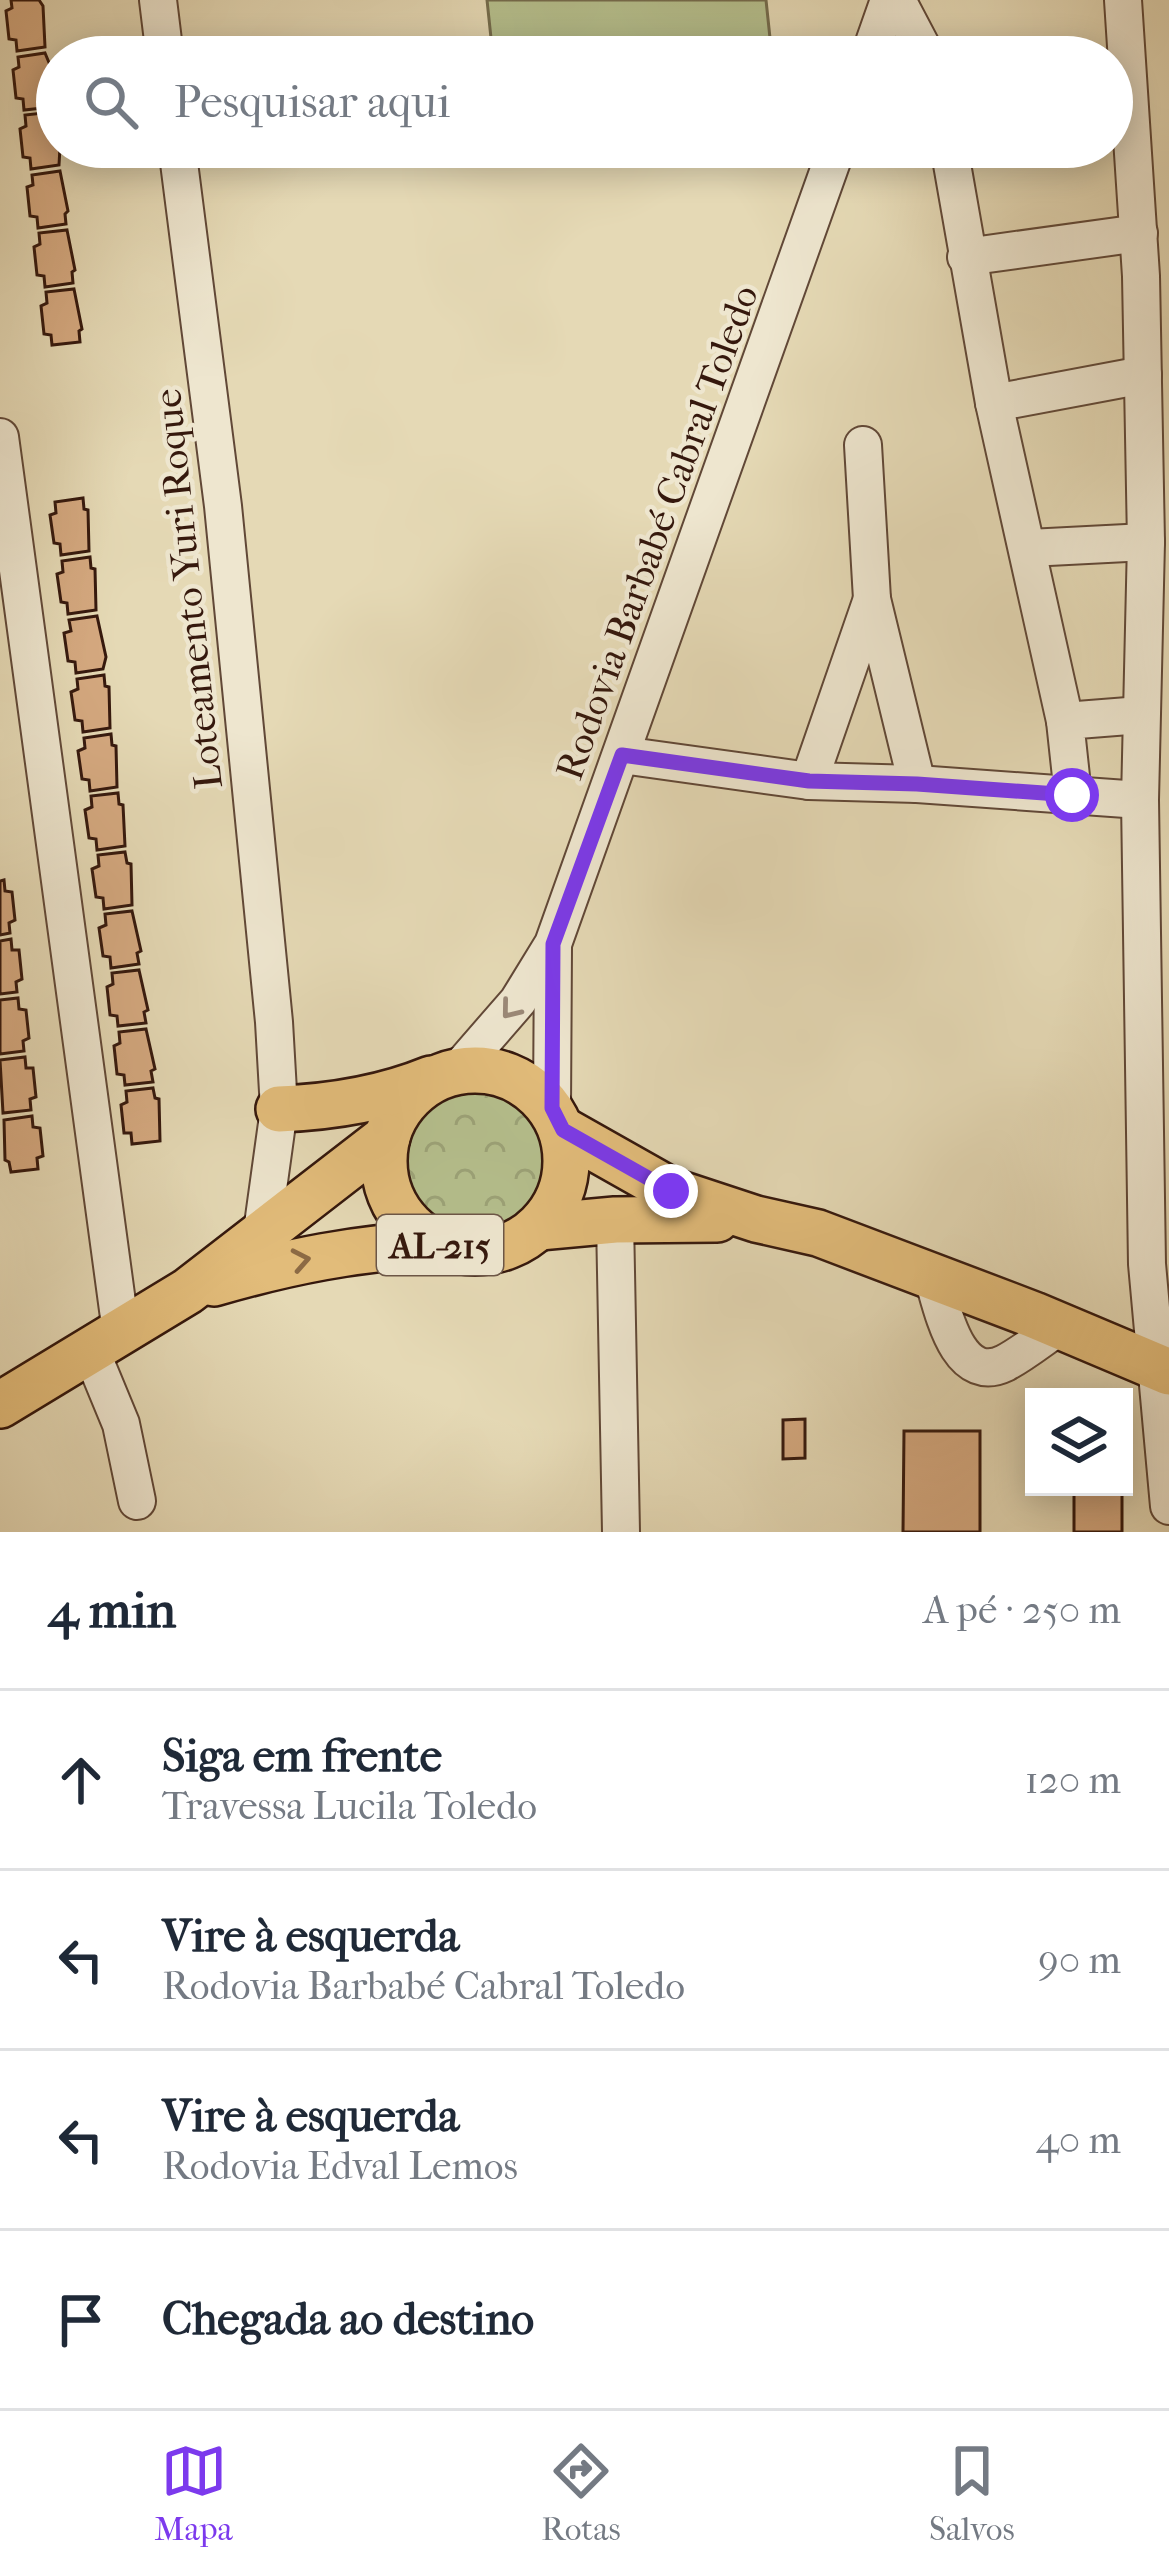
<!DOCTYPE html>
<html lang="pt">
<head>
<meta charset="utf-8">
<style>
  body { margin:0; font-family:"IM FELL French Canon",serif; background:#f6f6f7; color:#1f2937 }
  .controls { position:absolute; right:36px; bottom:36px; display:grid; overflow:hidden; border-radius:0px; box-shadow:0 6px 30px #0003 }
  .controls button { width:108px; height:108px; display:grid; place-items:center; padding:0; border:0; border-bottom:3px solid #e0e1e3; background:#fff; color:#1f2937; font:60px sans-serif }
  .stop { position:absolute; width:36px; height:36px; margin:-27px; border:9px solid #7c3aed; border-radius:50%; background:#fff }
  .stop.end { background:#7c3aed; border-color:#fff; box-shadow:0 3px 12px #0008 }
  .list { margin:0; padding:0; list-style:none }
  h2 { display:flex; justify-content:space-between; align-items:center; height:156px; margin:0; padding:0 48px; font-size:51px }
  h2 small { font-size:39px; font-weight:400; color:#747a83 }
  .list li { display:grid; grid-template-columns:78px 1fr auto; gap:36px; align-items:center; box-sizing:border-box; height:180px; padding:0 48px; border-top:3px solid #e0e1e3 }
  .list b { display:block; font-size:45px; white-space:nowrap }
  .list p { margin:0; font-size:39px; white-space:nowrap; color:#747a83 }
  .list em { font-size:39px; font-style:normal; color:#747a83 }
  .icon { flex:none; width:66px; height:66px; fill:none; stroke:currentColor; stroke-width:2; stroke-linecap:round; stroke-linejoin:round }
  .map { position:relative; flex:none; width:1169px; height:1532px; overflow:hidden }
  .search { position:absolute; background:#fff; box-shadow:0 6px 30px #0003; left:36px; right:36px; top:36px; height:132px; display:flex; align-items:center; gap:30px; box-sizing:border-box; padding:0 42px; border-radius:66px; color:#747a83; font-size:45px }
  .sheet { height:876px; background:#fff }
  nav { display:flex; justify-content:space-around; align-items:center; box-sizing:border-box; height:168px; border-top:3px solid #e0e1e3; background:#fff; font-size:33px; color:#747a83 }
  nav a { display:grid; justify-items:center; gap:6px }
  nav .on { color:#7c3aed }
  .map>svg:first-child { display:block }
</style>
</head>
<body>
<div class="map">
<svg width="1169" height="1532" viewBox="0 0 1169 1532">
  <defs>
    <pattern id="park-crowns" width="20" height="18" patternUnits="userSpaceOnUse" patternTransform="scale(3)"><rect width="20" height="18" fill="#b5bf8d"/><path d="M2 6a3 3 0 1 1 6 0M12 15a3 3 0 1 1 6 0" fill="none" stroke="#9ca378"/></pattern>
  </defs>
  <rect width="100%" height="100%" fill="#e5d9b5"/>
  <filter id="stains"><feTurbulence type="fractalNoise" baseFrequency=".00167" numOctaves="4"/><feColorMatrix values="0 0 0 0 .2 0 0 0 0 .09 0 0 0 0 .02 0 0 0 .5 -.17"/></filter>
  <radialGradient id="worn" r=".72"><stop offset=".6" stop-color="#630" stop-opacity="0"/><stop offset="1" stop-color="#630" stop-opacity=".3"/></radialGradient>
  <circle fill="url(#park-crowns)" stroke="#756c4d" stroke-width="3" cx="476" cy="1162" r="82"/>
  <path fill="#b5bf8d" stroke="#756c4d" stroke-width="3" d="M487,0h279l6,57h-279z"/>
  <g fill="#d5a980" stroke="#35180d" stroke-width="3">
    <path d="M11,0h28l4,6 2,41 -28,4 -1,-11 -7,-1 -3,-28 6,-3z"/>
    <path d="M45,53l5,12 2,42 -28,3 -1,-11 -7,-1 -3,-28 6,-3 -1,-10z"/>
    <path d="M52,112l5,12v23h3l-1,18 -28,4 -1,-11 -7,-1 -3,-28 6,-3 -1,-11z"/>
    <path d="M60,171l8,40 -3,3 1,10 -28,4 -1,-11 -7,-1 -3,-29 6,-2 -1,-10z"/>
    <path d="M67,230l8,40 -3,2 1,11 -28,4 -1,-11 -7,-1 -3,-28 6,-3 -1,-11z"/>
    <path d="M74,289l8,40 -3,2 1,11 -28,3 -1,-10 -7,-1 -3,-28 6,-3 -1,-11z"/>
    <path d="M83,498l1,11 4,1 1,41 -28,4 -1,-11 -6,-1 -4,-28 6,-2 -1,-11z"/>
    <path d="M90,557l1,11 4,1 1,41 -28,4 -1,-11 -6,-1 -4,-28 6,-2 -1,-11z"/>
    <path d="M97,616l9,41 -3,12 -27,4 -1,-11 -7,-1 -4,-28 7,-2 -2,-11z"/>
    <path d="M104,675l1,11 4,1 1,41 -27,4 -1,-11 -7,-1 -4,-28 7,-3 -1,-10z"/>
    <path d="M111,734l1,11 4,1 1,41 -27,4 -1,-11 -7,-1 -4,-28 7,-3 -1,-10z"/>
    <path d="M118,793l1,11 4,1 2,41 -28,4 -1,-11 -7,-1 -4,-28 7,-3 -1,-11z"/>
    <path d="M125,852l2,11 4,1 1,41 -28,4 -1,-11 -7,-1 -4,-28 7,-3 -1,-11z"/>
    <path d="M4,880l1,11 7,1 3,28 -6,3 1,10 -10,2v-54z"/>
    <path d="M132,911l9,40 -4,2 2,11 -28,4 -1,-11 -7,-1 -4,-28 7,-3 -1,-11z"/>
    <path d="M11,939l1,11h7l3,29 -6,3 1,10 -17,2v-53z"/>
    <path d="M139,970l9,40 -4,2 2,11 -28,3 -1,-10 -7,-1 -3,-28 6,-3 -1,-11z"/>
    <path d="M18,998l1,11 7,1 3,28 -6,3 1,10 -24,3v-54z"/>
    <path d="M146,1029l9,40 -4,2 2,11 -28,3 -1,-10 -7,-1 -3,-28 6,-3 -1,-11z"/>
    <path d="M25,1057l1,11h7l3,29 -6,2 1,11 -28,3 -3,-53z"/>
    <path d="M153,1088l2,10 4,1 1,42 -28,3 -1,-11h-7l-3,-28 6,-3 -1,-11z"/>
    <path d="M32,1116l1,11 7,1 3,28 -6,2 1,11 -27,3 -2,-10 -4,-2 -1,-40z"/>
    <path d="M805,1419v39l-22,1v-39z"/>
    <path d="M904,1431h76v101h-77z"/>
    <rect x="1074" y="1487" width="48" height="45"/>
  </g>
  <g fill="none" stroke-linecap="round" stroke-linejoin="round">
    <g stroke="#614837" stroke-width="40">
      <g id="minor">
        <path d="M158,0l7,57"/>
        <path d="M897,0l30,57"/>
        <path d="M1123,0l18,276 5,266 -6,258 7,464 22,242"/>
        <path d="M869,57l20,-57"/>
        <path d="M177,147l46,359 51,516 5,87 -17,123"/>
        <path d="M949,147l45,256 71,318"/>
        <path d="M966,257l173,-24"/>
        <path d="M994,403l149,-28"/>
        <path d="M0,437l121,895"/>
        <path d="M863,445l9,154 45,185"/>
        <path d="M1029,548l117,-6"/>
        <path d="M622,755l187,26 108,3 223,16"/>
        <path d="M809,781l63,-182"/>
        <path d="M1073,795l-8,-74 76,-6"/>
        <path d="M458,1070l60,-69 35,-57 284,-797"/>
        <path d="M552,1108l1,-161"/>
        <path d="M615,1220l6,312"/>
        <path d="M932,1275c10,31 24,112 73,88 19,-10 37,-25 55,-37"/>
        <path d="M90,1349l31,75 16,77"/>
      </g>
    </g>
    <g stroke="#35180d" stroke-width="50">
      <g id="major">
        <circle cx="475" cy="1161" r="91"/>
        <path d="M279,1109c53,-2 103,-10 152,-30"/>
        <path d="M563,1130l108,61 85,28 62,14 216,82 135,57"/>
        <path d="M539,1227l76,-7 102,-1"/>
        <path d="M214,1283c76,-22 142,-35 221,-39"/>
        <path d="M0,1405l188,-114 199,-154"/>
      </g>
    </g>
    <use href="#minor" stroke="#eee6cf" stroke-width="36"/>
    <use href="#major" stroke="#e2bc7a" stroke-width="45"/>
  </g>
  <defs><path id="oneway-chevron" d="M-2-3.5L2.5 0L-2 3.5" fill="none" stroke-width="1.6" stroke-linecap="round" stroke-linejoin="round" transform="scale(3)"/></defs>
  <use stroke="#9b8978" href="#oneway-chevron" transform="translate(510 1010) rotate(129)"/>
  <use stroke="#8c6a44" href="#oneway-chevron" transform="translate(301 1260) rotate(-11)"/>
  <g fill="none" stroke-linecap="round" stroke-linejoin="round">
    <path stroke="#7c3aed" stroke-width="15" d="M671,1191l-108,-61 -11,-22 1,-164 69,-189 187,26 108,3 155,11"/>
  </g>
  <g text-anchor="middle" stroke-width="9" stroke-linejoin="round" paint-order="stroke">
    <rect fill="#eee6cf" stroke="#6c5647" stroke-width="3" x="377" y="1215" width="126" height="60" rx="9"/>
    <g font-size="36" font-weight="bold" fill="#35180d">
      <text x="440" y="1258">AL-215</text>
    </g>
    <g font-size="39" fill="#35180d" stroke="#eee6cf">
      <text transform="translate(656 532) rotate(-70)" y="14">Rodovia Barbabé Cabral Toledo</text>
      <text transform="translate(187 589) rotate(-96)" y="14">Loteamento Yuri Roque</text>
    </g>
  </g>
  <rect width="100%" height="100%" filter="url(#stains)"/>
  <rect width="100%" height="100%" fill="url(#worn)"/>
</svg>
<div class="controls">
<button><svg class="icon" aria-label="layers" viewBox="0 0 24 24"><path d="M12 4l9 5-9 5-9-5zM3 14l9 5 9-5"/></svg></button>
</div>
<div class="stop" style="left:1072px;top:795px"></div>
<div class="stop end" style="left:671px;top:1191px"></div>
<div class="search"><svg class="icon" aria-label="search" viewBox="0 0 24 24"><circle cx="10" cy="10" r="6"/><path d="M15 15l6 6"/></svg>Pesquisar aqui</div>
</div>
<section class="sheet">
<h2>4 min<small>A pé · 250 m</small></h2>
<ul class="list">
<li><svg class="icon" aria-label="ahead" viewBox="0 0 24 24"><path d="M12 20V5M6 11l6-6 6 6"/></svg><div><b>Siga em frente</b><p>Travessa Lucila Toledo</p></div><em>120 m</em></li>
<li><svg class="icon" aria-label="left" viewBox="0 0 24 24"><path d="M17 20v-9H6M10 6l-5 5 5 5"/></svg><div><b>Vire à esquerda</b><p>Rodovia Barbabé Cabral Toledo</p></div><em>90 m</em></li>
<li><svg class="icon" aria-label="left" viewBox="0 0 24 24"><path d="M17 20v-9H6M10 6l-5 5 5 5"/></svg><div><b>Vire à esquerda</b><p>Rodovia Edval Lemos</p></div><em>40 m</em></li>
<li><svg class="icon" aria-label="arrive" viewBox="0 0 24 24"><path d="M6 21V4h12l-3 4 3 4H6"/></svg><div><b>Chegada ao destino</b></div></li>
</ul>
</section>
<nav>
<a class="on"><svg class="icon" aria-label="map" viewBox="0 0 24 24"><path d="M3 6l6-2 6 2 6-2v14l-6 2-6-2-6 2zM9 4v14M15 6v14"/></svg>Mapa</a>
<a><svg class="icon" aria-label="directions" viewBox="0 0 24 24"><path d="M12 3l9 9-9 9-9-9zM9 14v-3h6M13 9l2 2-2 2"/></svg>Rotas</a>
<a><svg class="icon" aria-label="saved" viewBox="0 0 24 24"><path d="M7 4h10v16l-5-4-5 4z"/></svg>Salvos</a>
</nav>
</body>
</html>
